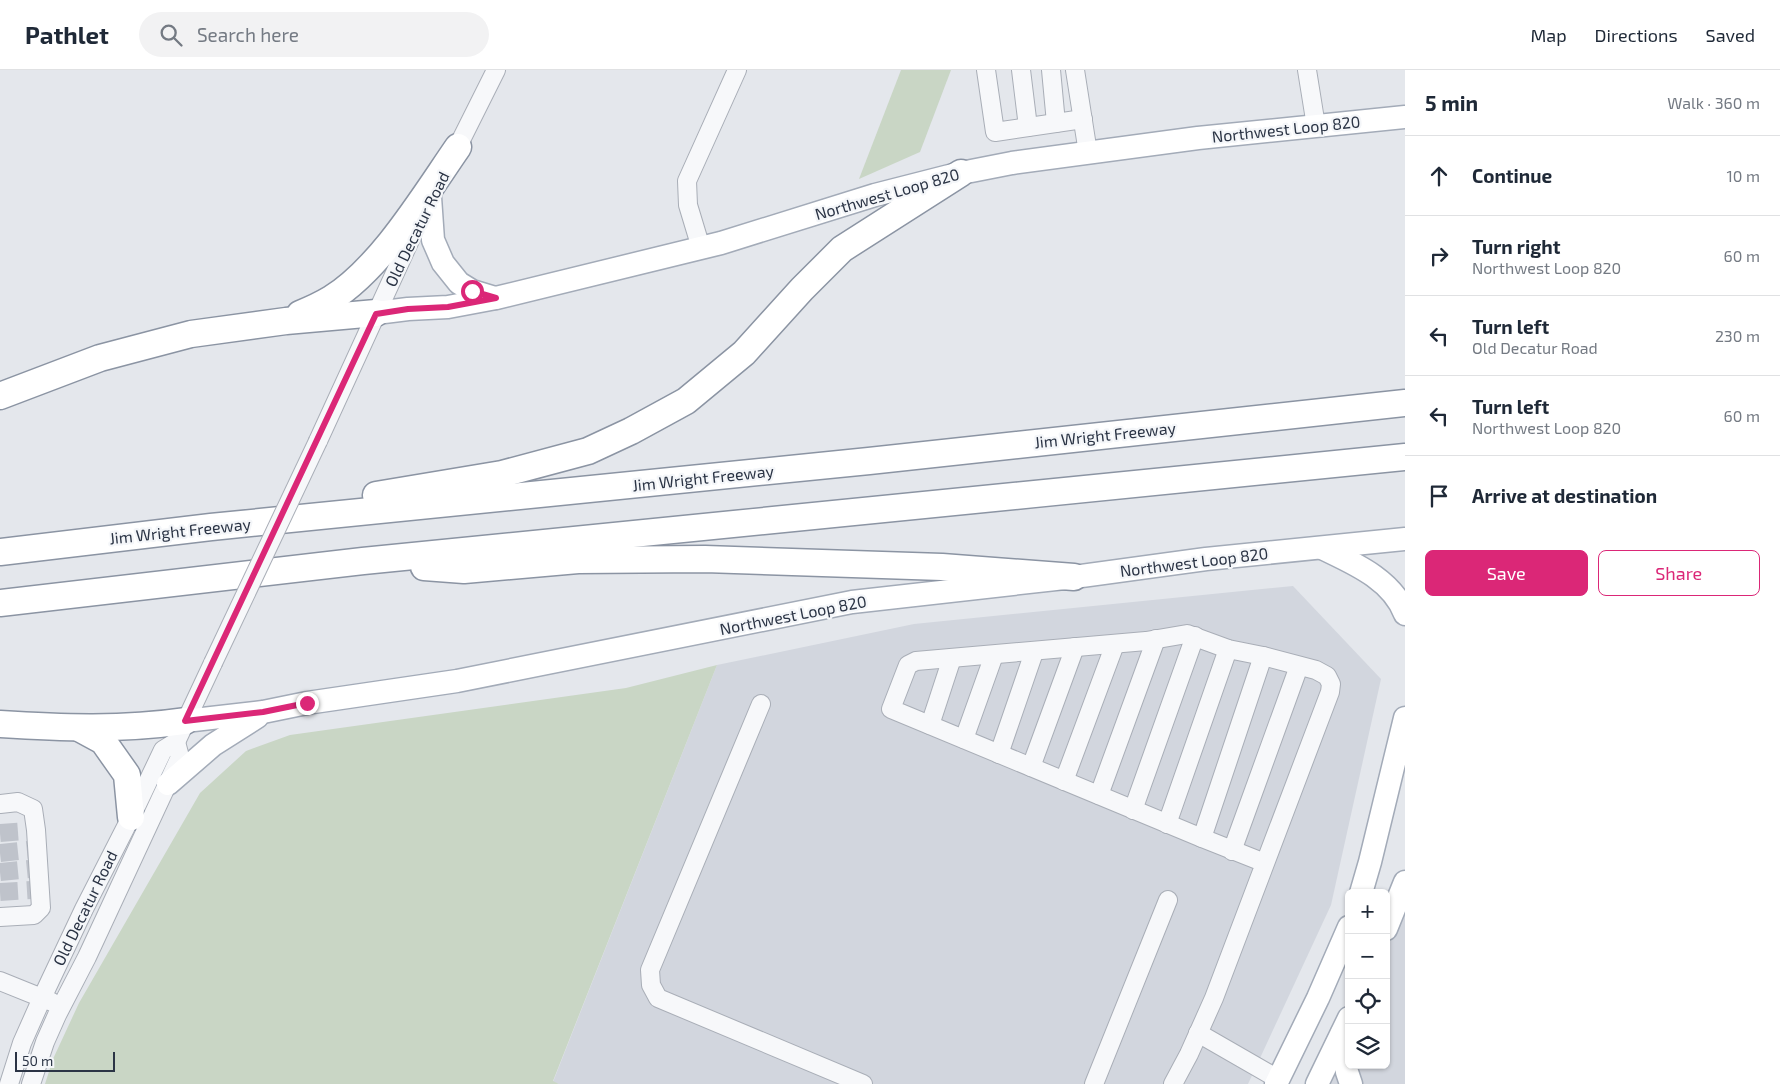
<!DOCTYPE html>
<html lang="en">
<head>
<meta charset="utf-8">
<style>
  body { margin:0; font-family:"Exo 2",sans-serif; background:#f2f2f3; color:#1f2937 }
  .controls { position:absolute; right:15px; bottom:15px; display:grid; overflow:hidden; border-radius:8px; box-shadow:0 1px 4px #0004 }
  .controls button { width:45px; height:45px; display:grid; place-items:center; padding:0; border:0; border-bottom:1px solid #e0e1e3; background:#fff; color:#1f2937; font:25px sans-serif }
  .scale { position:absolute; left:15px; bottom:12px; width:100px; box-sizing:border-box; padding-left:5px; border:2px solid #2b3445; border-top:0; font-size:14px; line-height:18px; white-space:nowrap; color:#2b3445; -webkit-text-stroke:4px #f4f6f9; paint-order:stroke }
  .stop { position:absolute; width:15px; height:15px; margin:-11px; border:4px solid #db2777; border-radius:50%; background:#fff }
  .stop.end { background:#db2777; border-color:#fff; box-shadow:0 1px 5px #0008 }
  .list { margin:0; padding:0; list-style:none }
  h2 { display:flex; justify-content:space-between; align-items:center; height:65px; margin:0; padding:0 20px; font-size:21px }
  h2 small { font-size:16px; font-weight:400; color:#747a83 }
  .list li { display:grid; grid-template-columns:32px 1fr auto; gap:15px; align-items:center; box-sizing:border-box; height:80px; padding:0 20px; border-top:1px solid #e0e1e3 }
  .list b { display:block; font-size:19px; white-space:nowrap }
  .list p { margin:0; font-size:16px; white-space:nowrap; color:#747a83 }
  .list em { font-size:16px; font-style:normal; color:#747a83 }
  .actions { display:flex; gap:10px; padding:15px 20px }
  .actions a { flex:1; padding:11px 0; border:1px solid #db2777; border-radius:8px; text-align:center; font-size:18px; color:#db2777 }
  .actions .main { background:#db2777; color:#fff }
  .icon { flex:none; width:28px; height:28px; fill:none; stroke:currentColor; stroke-width:2; stroke-linecap:round; stroke-linejoin:round }
  .map { position:relative; flex:none; width:1405px; height:1014px; overflow:hidden }
  header { display:flex; align-items:center; gap:30px; box-sizing:border-box; height:70px; padding:0 25px; background:#fff; border-bottom:1px solid #e0e1e3 }
  header strong { font-size:24px }
  nav { display:flex; gap:28px; margin-inline-start:auto; font-size:18px }
  .search { width:350px; height:45px; background:#f2f2f3; display:flex; align-items:center; gap:12px; box-sizing:border-box; padding:0 18px; border-radius:28px; color:#747a83; font-size:19px }
  main { display:flex }
  aside { flex:1; background:#fff }
  .map>svg:first-child { display:block }
</style>
</head>
<body>
<header>
<strong>Pathlet</strong>
<div class="search"><svg class="icon" aria-label="search" viewBox="0 0 24 24"><circle cx="10" cy="10" r="6"/><path d="M15 15l6 6"/></svg>Search here</div>
<nav><a>Map</a><a>Directions</a><a>Saved</a></nav>
</header>
<main>
<div class="map">
<svg width="1405" height="1014" viewBox="0 0 1405 1014">
  <rect width="100%" height="100%" fill="#e4e7ec"/>
  <g fill="#d2d6de">
    <path d="M1293,516l88,93 -50,226 -83,179h-689l-6,-2 164,-417 197,-41z"/>
    <path d="M1405,826v188h-76l10,-21 10,2h37v-119z"/>
  </g>
  <g fill="#c9d6c5">
    <path d="M901,0h50l-31,82 -61,27z"/>
    <path d="M717,595l-164,416 6,3h-514l8,-25 26,-56 121,-210 46,-42 44,-16 336,-47z"/>
  </g>
  <g fill="none" stroke-linecap="round" stroke-linejoin="round">
    <g stroke="#bfc3cb" stroke-width="18" stroke-dasharray="18 9" stroke-linecap="butt">
      <path d="M0,763l26,-2"/>
      <path d="M0,783l28,-3"/>
      <path d="M0,802l30,-3"/>
      <path d="M0,822l32,-2"/>
    </g>
    <g stroke="#a9aeb7" stroke-width="20">
      <g id="minor">
        <path d="M986,0l9,62 88,-13"/>
        <path d="M1021,0l7,57"/>
        <path d="M1051,0l5,53"/>
        <path d="M1075,0l13,83"/>
        <path d="M1307,0l9,56"/>
        <path d="M453,86l43,-86"/>
        <path d="M701,178l-13,-43 -1,-24 50,-111"/>
        <path d="M318,371l104,-227"/>
        <path d="M761,634l-111,266 1,15 7,13 205,86"/>
        <path d="M930,655l22,-67"/>
        <path d="M964,669l30,-84"/>
        <path d="M999,684l35,-102"/>
        <path d="M1031,697l44,-120"/>
        <path d="M1064,711l51,-137"/>
        <path d="M1099,725l57,-156"/>
        <path d="M0,734l18,-2 15,7 3,21 5,78 -7,7 -34,2"/>
        <path d="M1133,740l62,-174"/>
        <path d="M1167,754l61,-175"/>
        <path d="M1202,768l61,-182"/>
        <path d="M1232,781l67,-185"/>
        <path d="M0,911l52,21"/>
        <path d="M1198,963l80,46"/>
        <path d="M9,1014l13,-41 20,-45 42,-89 47,-92 32,-67 13,-8 37,-79"/>
        <path d="M31,1014l14,-42 12,-27 30,-58 93,-200 -4,-15"/>
        <path d="M1094,1014l74,-184"/>
        <path d="M1173,1014l16,-30 25,-56 116,-306 1,-8 -4,-8 -11,-6 -53,-14 -35,-7 -41,-15 -41,7 -230,20 -8,4 -17,44 311,129 63,25"/>
      </g>
    </g>
    <g stroke="#a3abb8" stroke-width="25">
      <g id="major">
        <path d="M430,127l3,43 10,23 16,20 13,8 23,7"/>
        <path d="M376,243l32,-4 40,-2 48,-9 225,-55 154,-48 86,-22 51,-10 186,-25 207,-21"/>
        <path d="M1322,478c31,15 70,31 83,66"/>
        <path d="M185,651l78,-9 44,-9 150,-22 395,-79 222,-25 132,-18 199,-20"/>
        <path d="M168,714l45,-39 44,-28"/>
        <path d="M1361,823l9,-31 35,-144"/>
        <path d="M1386,859l19,-47"/>
        <path d="M1342,963l5,39 4,12"/>
        <path d="M1276,1014l42,-86 31,-71"/>
        <path d="M1317,1014l32,-66"/>
      </g>
    </g>
    <g stroke="#8b94a3" stroke-width="29">
      <g id="highway">
        <path d="M300,244c10,-4 21,-9 31,-15 50,-31 93,-103 127,-152"/>
        <path d="M0,326l100,-38 91,-24 95,-13 90,-8"/>
        <path d="M376,425l126,-21 86,-23 43,-20 55,-30 58,-48 58,-64 40,-40 119,-76"/>
        <path d="M0,482l211,-25 658,-66 536,-58"/>
        <path d="M424,497l40,3 114,-10 127,-1 237,8 132,10"/>
        <path d="M0,533l363,-42 1042,-104"/>
        <path d="M0,654c63,4 123,6 185,-3"/>
        <path d="M79,658l24,13 24,34 4,42"/>
      </g>
    </g>
    <use href="#minor" stroke="#f7f8fa" stroke-width="18"/>
    <use href="#major" stroke="#fff" stroke-width="22"/>
    <use href="#highway" stroke="#fff" stroke-width="26"/>
    <g stroke="#a9aeb7" stroke-width="20" stroke-linecap="butt">
      <path id="minor-bridge" d="M213,593l105,-222"/>
    </g>
    <use href="#minor-bridge" stroke="#f7f8fa" stroke-width="18"/>
  </g>
  <g fill="none" stroke-linecap="round" stroke-linejoin="round">
    <path stroke="#db2777" stroke-width="6" d="M307,633l-44,9 -78,9 191,-407 32,-5 40,-2 48,-9 -24,-7"/>
  </g>
  <g text-anchor="middle" stroke-width="4.5" stroke-linejoin="round" paint-order="stroke">
    <g font-size="16" fill="#2b3445" stroke="#f4f6f9">
      <text transform="translate(1286 59) rotate(-6)" y="6">Northwest Loop 820</text>
      <text transform="translate(887 124) rotate(-16)" y="6">Northwest Loop 820</text>
      <text transform="translate(417 159) rotate(-64)" y="6">Old Decatur Road</text>
      <text transform="translate(1105 365) rotate(-6)" y="6">Jim Wright Freeway</text>
      <text transform="translate(703 408) rotate(-6)" y="6">Jim Wright Freeway</text>
      <text transform="translate(180 461) rotate(-6)" y="6">Jim Wright Freeway</text>
      <text transform="translate(1194 492) rotate(-7)" y="6">Northwest Loop 820</text>
      <text transform="translate(793 545) rotate(-11)" y="6">Northwest Loop 820</text>
      <text transform="translate(85 838) rotate(-64)" y="6">Old Decatur Road</text>
    </g>
  </g>
</svg>
<div class="controls">
<button>+</button>
<button>−</button>
<button><svg class="icon" aria-label="locate" viewBox="0 0 24 24"><circle cx="12" cy="12" r="6"/><path d="M12 2v4M12 18v4M2 12h4M18 12h4"/></svg></button>
<button><svg class="icon" aria-label="layers" viewBox="0 0 24 24"><path d="M12 4l9 5-9 5-9-5zM3 14l9 5 9-5"/></svg></button>
</div>
<div class="scale">50 m</div>
<div class="stop" style="left:472px;top:221px"></div>
<div class="stop end" style="left:307px;top:633px"></div>
</div>
<aside>
<h2>5 min<small>Walk · 360 m</small></h2>
<ul class="list">
<li><svg class="icon" aria-label="ahead" viewBox="0 0 24 24"><path d="M12 20V5M6 11l6-6 6 6"/></svg><div><b>Continue</b></div><em>10 m</em></li>
<li><svg class="icon" aria-label="right" viewBox="0 0 24 24"><path d="M7 20v-9h11M14 6l5 5-5 5"/></svg><div><b>Turn right</b><p>Northwest Loop 820</p></div><em>60 m</em></li>
<li><svg class="icon" aria-label="left" viewBox="0 0 24 24"><path d="M17 20v-9H6M10 6l-5 5 5 5"/></svg><div><b>Turn left</b><p>Old Decatur Road</p></div><em>230 m</em></li>
<li><svg class="icon" aria-label="left" viewBox="0 0 24 24"><path d="M17 20v-9H6M10 6l-5 5 5 5"/></svg><div><b>Turn left</b><p>Northwest Loop 820</p></div><em>60 m</em></li>
<li><svg class="icon" aria-label="arrive" viewBox="0 0 24 24"><path d="M6 21V4h12l-3 4 3 4H6"/></svg><div><b>Arrive at destination</b></div></li>
</ul>
<div class="actions"><a class="main">Save</a><a>Share</a></div>
</aside>
</main>
</body>
</html>
